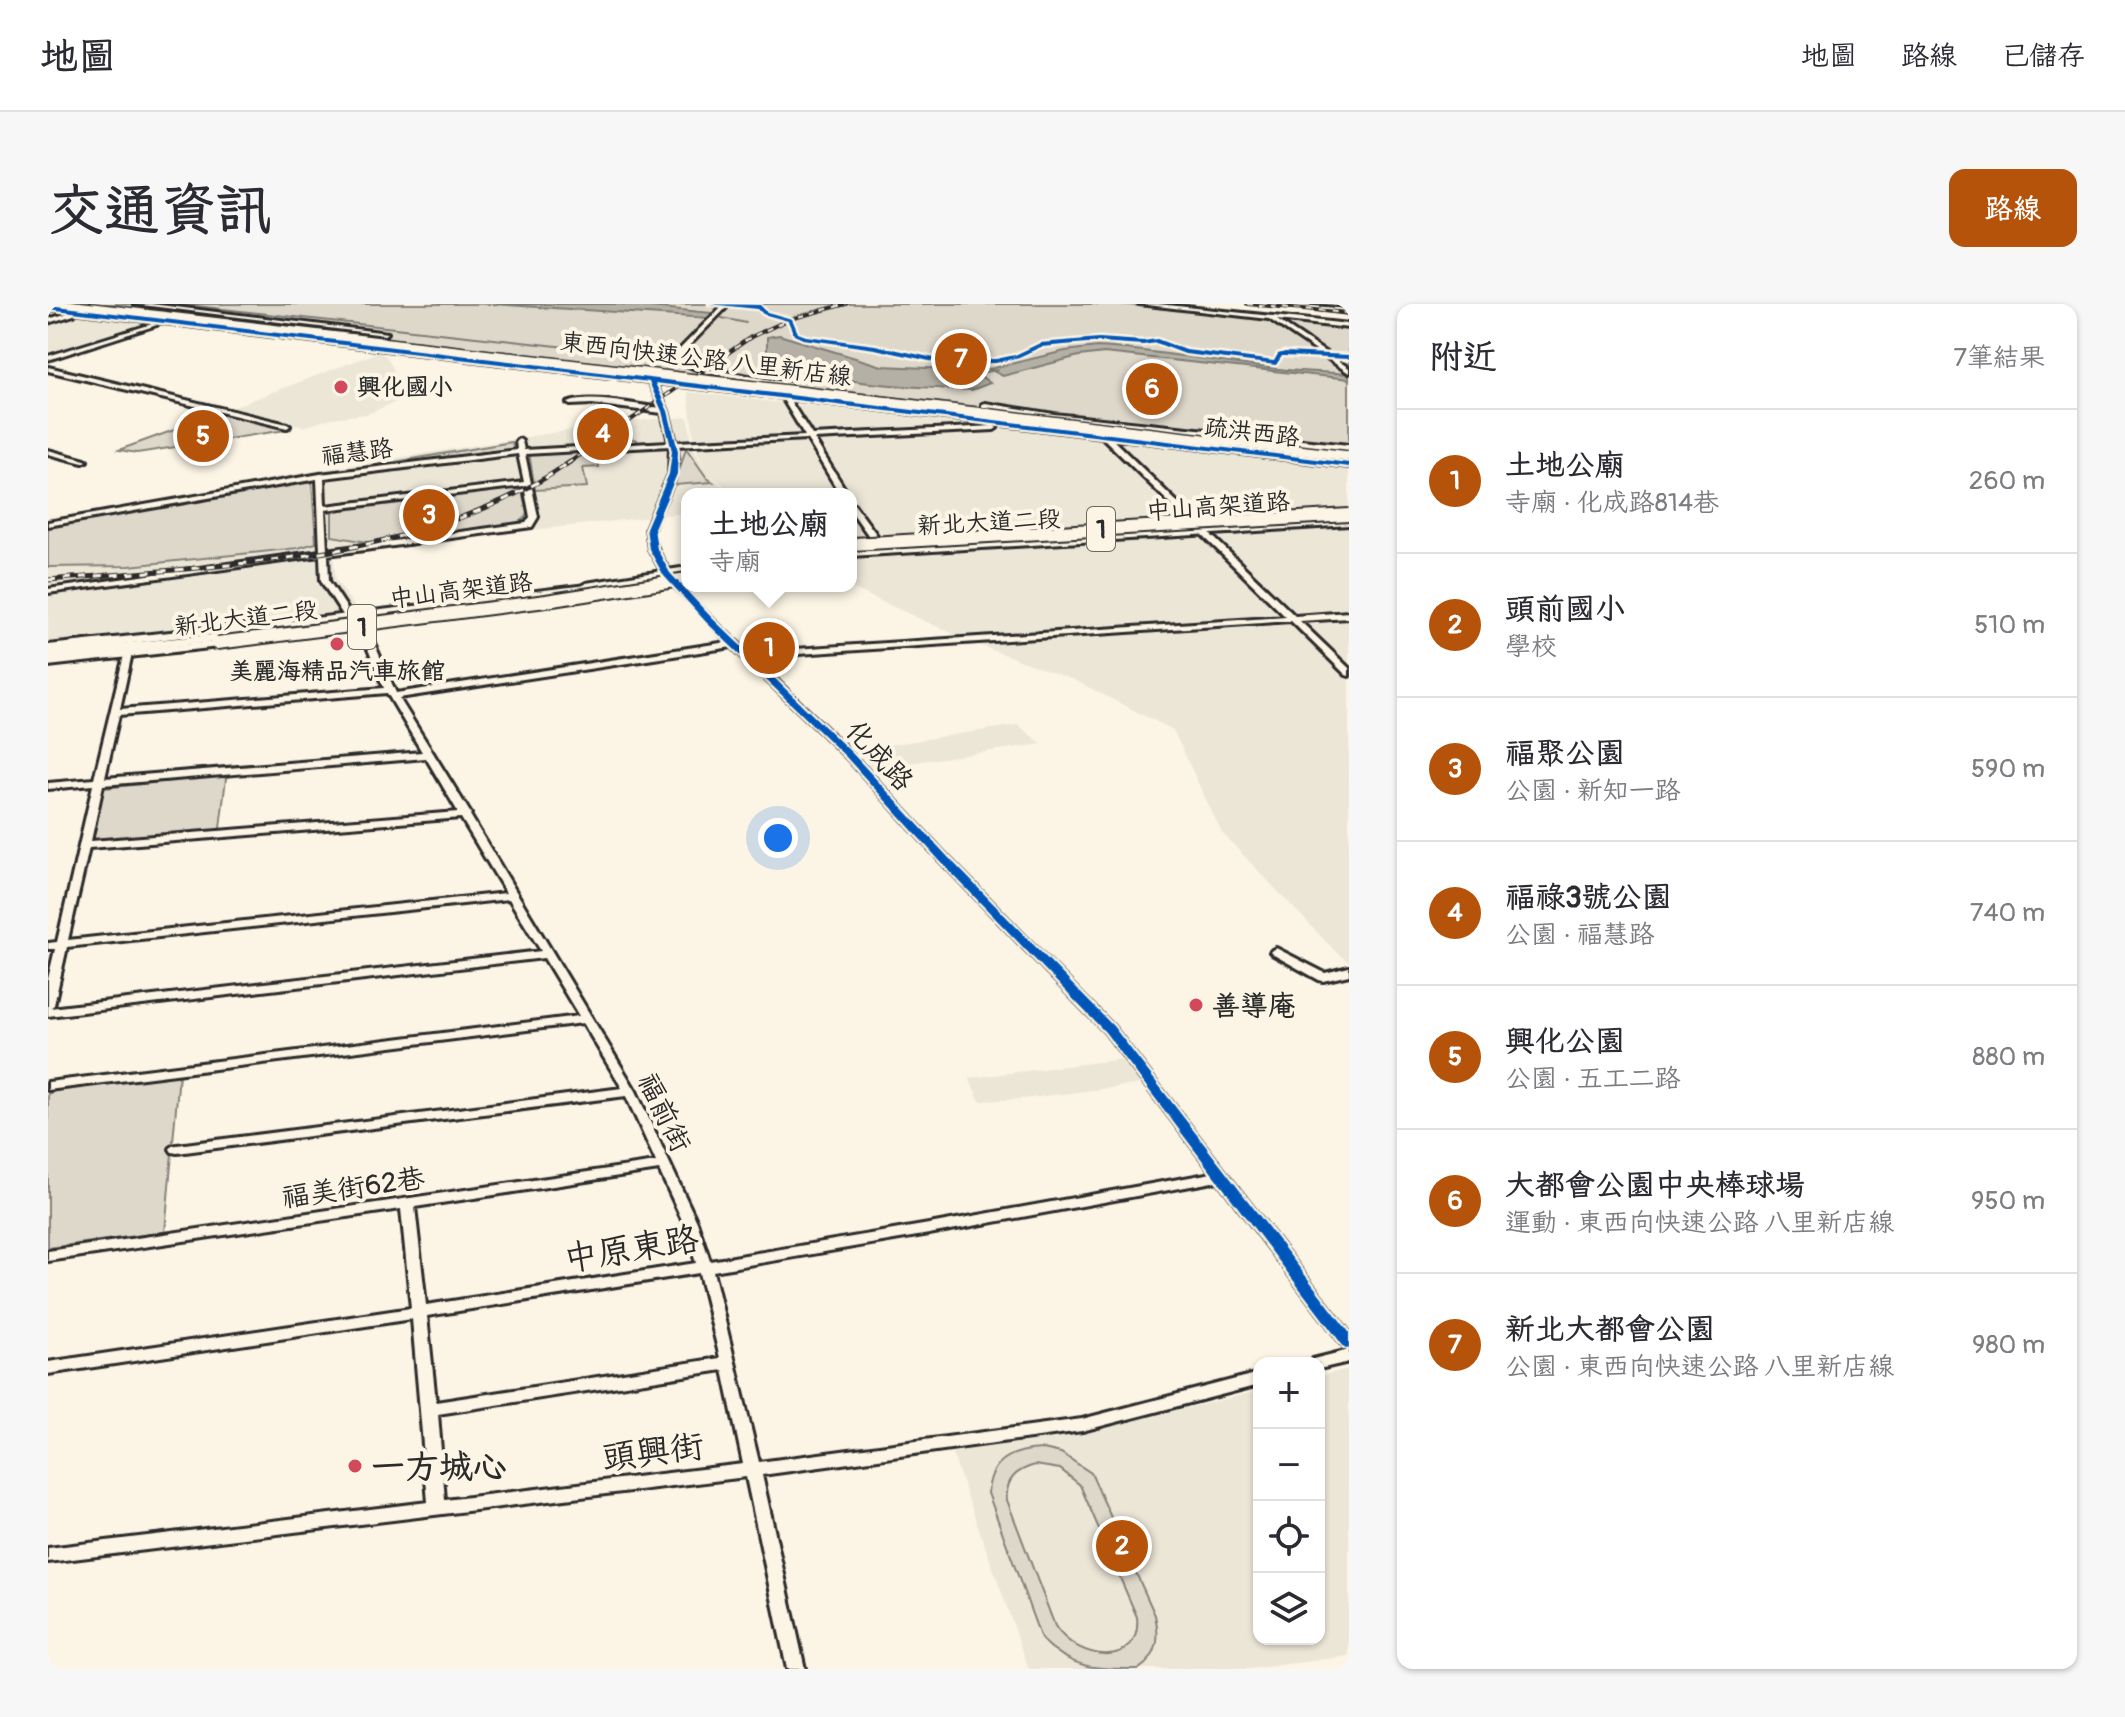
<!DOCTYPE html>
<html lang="zh-TW">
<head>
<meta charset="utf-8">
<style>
  body { margin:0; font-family:Pangolin,"LXGW WenKai TC",sans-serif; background:#f7f7f7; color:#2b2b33 }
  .controls { position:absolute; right:24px; bottom:24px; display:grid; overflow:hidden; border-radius:16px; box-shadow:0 2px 6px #0004 }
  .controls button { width:72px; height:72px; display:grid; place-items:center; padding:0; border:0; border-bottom:2px solid #e1e1e2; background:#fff; color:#2b2b33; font:40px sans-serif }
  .you { position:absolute; left:730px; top:534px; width:28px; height:28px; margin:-20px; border:6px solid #fff; border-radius:50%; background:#1a73e8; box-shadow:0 0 0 12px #1a73e833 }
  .badge { display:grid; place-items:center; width:52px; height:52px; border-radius:50%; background:#b45309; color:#fff; font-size:26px; font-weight:700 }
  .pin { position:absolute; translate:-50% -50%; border:4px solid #fff; box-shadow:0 2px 8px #0006 }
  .popup { position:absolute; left:633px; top:184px; width:176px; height:104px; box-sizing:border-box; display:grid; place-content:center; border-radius:16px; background:#fff; filter:drop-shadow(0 2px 6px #0005); font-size:26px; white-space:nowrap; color:#7c7c81 }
  .popup b { font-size:30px; color:#2b2b33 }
  .popup::after { content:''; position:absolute; left:50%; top:100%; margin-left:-16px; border:16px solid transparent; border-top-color:#fff }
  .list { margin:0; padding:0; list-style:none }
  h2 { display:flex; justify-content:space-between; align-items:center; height:104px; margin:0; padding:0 32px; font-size:34px }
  h2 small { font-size:26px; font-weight:400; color:#7c7c81 }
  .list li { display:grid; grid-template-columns:52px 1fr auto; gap:24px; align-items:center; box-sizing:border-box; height:144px; padding:0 32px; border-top:2px solid #e1e1e2 }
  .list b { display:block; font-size:30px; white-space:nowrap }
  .list p { margin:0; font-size:26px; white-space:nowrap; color:#7c7c81 }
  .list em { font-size:26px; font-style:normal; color:#7c7c81 }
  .icon { flex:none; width:44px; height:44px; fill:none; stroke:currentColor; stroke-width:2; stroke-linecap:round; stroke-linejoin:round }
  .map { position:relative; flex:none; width:1301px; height:1365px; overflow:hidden; border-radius:16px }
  header { display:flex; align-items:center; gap:48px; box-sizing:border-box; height:112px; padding:0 40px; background:#fff; border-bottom:2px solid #e1e1e2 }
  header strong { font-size:38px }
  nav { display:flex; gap:44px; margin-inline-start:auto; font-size:28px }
  .intro { display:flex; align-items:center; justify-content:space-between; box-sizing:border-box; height:192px; padding:0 48px }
  h1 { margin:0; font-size:56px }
  .button { padding:20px 36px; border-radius:16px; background:#b45309; color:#fff; font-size:28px; font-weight:700 }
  main { display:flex; gap:48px; padding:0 48px }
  aside { flex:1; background:#fff; border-radius:16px; box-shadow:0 2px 6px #0004 }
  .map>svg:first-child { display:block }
</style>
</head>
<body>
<header>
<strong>地圖</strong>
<nav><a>地圖</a><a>路線</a><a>已儲存</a></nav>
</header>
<div class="intro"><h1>交通資訊</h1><a class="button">路線</a></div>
<main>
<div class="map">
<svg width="1301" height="1365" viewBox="0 0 1301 1365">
  <rect width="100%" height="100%" fill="#fcf5e5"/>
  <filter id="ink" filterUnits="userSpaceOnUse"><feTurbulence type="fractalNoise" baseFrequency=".0125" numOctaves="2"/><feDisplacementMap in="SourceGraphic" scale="16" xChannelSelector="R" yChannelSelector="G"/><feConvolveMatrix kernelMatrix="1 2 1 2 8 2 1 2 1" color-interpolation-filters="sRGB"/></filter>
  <g filter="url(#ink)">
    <g fill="#ece6d7">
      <path d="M0,5l113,16 -113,35z"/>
      <path d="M331,48l8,5 13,26 -5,2 8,14 -36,15 -35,4 -28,9 -76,-18z"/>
      <path d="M640,88l661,75v495l-12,-9 -115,-120 -49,-103 -97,-49 -100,-37 -129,-58h4v-92h-118l-24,-21 21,21h-43v19l-354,39 3,28 23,33 -311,33v-129l43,-3 193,-38 343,-55 61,-4 5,30 12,20 -10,-20z"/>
      <path d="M970,421l24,19 -170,24 -16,-18z"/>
      <path d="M1075,755l19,25 -120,15 -42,2 -11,-23z"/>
      <path d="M1301,1065v287l-100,13h-220l-77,-216 134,-21 173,-41v248h60v-263z"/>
    </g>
    <g fill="#ded8ca" stroke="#84827a" stroke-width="2" fill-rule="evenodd">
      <path d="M44,0h1028l229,24v116l-214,-19z"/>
      <path d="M173,109l71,16 -155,24 -18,-3z"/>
      <path d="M578,118l4,16 7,2 1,4 -57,2 -4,-18z"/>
      <path d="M464,138l2,8 -184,23z"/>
      <path d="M638,144l21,30 6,4 -38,3z"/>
      <path d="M547,146l4,17 -16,1 4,19 -52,3 -6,-37z"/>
      <path d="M251,178l13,1 4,60 -18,5 -169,18 -81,1v-40z"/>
      <path d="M473,183l6,25 -2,6 -10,6 -142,19 -41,-7v-27z"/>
      <path d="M172,472l6,2 -6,50 -6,4 -118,8 -5,-3 13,-49z"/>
      <path d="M131,770l-14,158 -117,16v-154l7,-3z"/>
      <path d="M995,1145l18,4 30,20 64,142c5,22 4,41 -16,54 -46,0 -67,0 -98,-30l-53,-146c2,-33 24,-43 55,-44zM987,1161l25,4 20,16 57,132c5,52 -60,44 -82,9l-48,-126c-2,-21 10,-30 28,-35z"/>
    </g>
    <g fill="#b4b0a5" stroke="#7d7b74" stroke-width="2">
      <path d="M444,0h128l92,9 -4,5z"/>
      <path d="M731,31l103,31 90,4 18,13 -18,7 -20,-1c-65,-4 -127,-4 -185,-38v-14z"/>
      <path d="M1049,43c64,3 126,17 190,23 21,2 41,2 62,4v5l-245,-26 -25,3 -76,20 -14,-7 76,-18z"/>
    </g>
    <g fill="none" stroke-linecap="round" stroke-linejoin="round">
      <g stroke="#7d7b74" stroke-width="2">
        <path d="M130,0l478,53"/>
        <path d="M674,14l24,5"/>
        <path d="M652,57l25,3 -8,7"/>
        <path d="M585,59l9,-6"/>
        <path d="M923,70l27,-4"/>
      </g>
      <g stroke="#2b2b2b" stroke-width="6">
        <g id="minor">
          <path d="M86,0h17l237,29 -3,2z"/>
          <path d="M676,0h6l-48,49 1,7 24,9 84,14 -3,6 -11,3 -3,-2 1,-1 10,-4 -79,-12 -28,-11 -1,-10z"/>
          <path d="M1091,0h19l191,20v4l-72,-8 72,48v5l-80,-54z"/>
          <path d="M1241,0l60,5v4l-57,-7z"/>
          <path d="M0,1l1301,158v4l-238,-29 184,178 54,-4v6l-49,3 49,47v8l-3,-1 -55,-54 -538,36 99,96 96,104 165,169 236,306v17l-5,-2 -126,-166 -289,53 -216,37 46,191 323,-43 177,-46v12l-177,46 -320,44 43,194h-18l-41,-192 -698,85v-14l380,-46 -16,-183 -364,55v-12l363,-54 -10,-99 -353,52v-10l608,-89 -30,-66 -449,57 -5,-1 -2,-3 2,-3 5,-1 445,-57 -39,-65 -535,67v-8l531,-66 -35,-58 -496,58v-37l7,-30h-7v-6l9,-1 36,-157 -45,4v-6l46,-4 31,-128h6l1,2 -12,56 264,-21 -25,-61 4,-3 4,3 29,66 331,-51 -63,-66 -15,-27 -3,-21 23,-54 1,-28 -145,8 13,63 -6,10 -204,28 1,26 23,35 -4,3 -3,-1 -24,-37 -1,-25 -272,37v-4l272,-38 -3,-72 -269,47v-4l272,-48 197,-24 -1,-9 3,-2 3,2 2,9 145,-8 -7,-29 -70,-9 -22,1 -3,-2c24,-9 67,2 94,5l-12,-26 -601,-73zM607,79l127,15 23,38 -129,6 -8,-31zM741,95l313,38 184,180 -538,35c-26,-24 -100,-87 -94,-125 1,-5 5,-12 7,-17 9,-20 21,-41 16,-64l130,-7 33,55h8l-34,-55 180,-9 3,-2 -3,-2 -182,9zM470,150l6,28 -199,24 -1,-28zM476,182l6,31 -4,6 -199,27 -2,-40zM684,343l114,110 94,104 165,171 107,141 -283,51 -219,37 -13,-39 -61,-131 -166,-276 1,-1 -72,-116zM339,389l35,59 -317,26 14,-63zM378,454l32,54 -367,29 12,-56zM413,514l45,75 -438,47 21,-92zM461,595l32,52 -491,57 4,-3 13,-58zM611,866l24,52 13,41 -270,42 -11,-98zM651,969l21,85 -284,44 -9,-86zM675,1066l20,94 -298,36 -7,-86z"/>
          <path d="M24,8l2,3 -26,8v-4z"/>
          <path d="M104,20l5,1 -109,35v-4z"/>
          <path d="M0,63l239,57 3,2 -3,2 -239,-57z"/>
          <path d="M0,146l37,10 2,1 -4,2 -35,-9z"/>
          <path d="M803,200h3l25,34v4h-6l-22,-31z"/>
          <path d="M1228,644l49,25 24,-6v8l-26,6 -4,-1 -47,-26 -2,-2 2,-2z"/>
          <path d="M1301,1046v12l-30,7v-6h-8l2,-4z"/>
        </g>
      </g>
      <g stroke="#2b2b2b" stroke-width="6">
        <g id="major">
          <path d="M1192,223l5,3 -1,2 -393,24v-6z"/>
          <path d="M639,263v6l-101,16 -5,-3 5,-3z"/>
          <path d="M197,320l6,3 -2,2 -201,24v-8z"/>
          <path d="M185,336l6,3 -2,2 -189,21v-8z"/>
        </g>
      </g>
      <g stroke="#2b2b2b" stroke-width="6">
        <g id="highway">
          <path d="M937,99l69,11 295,31v6l-276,-31 -4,2 -87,-14v-4z"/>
          <path d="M1280,155l21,1v6l-21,-3z"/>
          <path d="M1301,215v6l-123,8 -6,-3 6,-3z"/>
          <path d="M555,279l4,1v6l-366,45 -6,5 -187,19v-8l170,-17 6,-5z"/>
        </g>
      </g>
      <use href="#minor" fill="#fcf5e5" fill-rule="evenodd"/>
      <use href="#major" fill="#fcf5e5" fill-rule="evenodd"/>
      <use href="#highway" fill="#fcf5e5" fill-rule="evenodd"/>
      <g stroke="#2b2b2b" stroke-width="4">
        <g id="rail-far1">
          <path d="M1199,0l102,9"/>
          <path d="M519,160l184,-127 39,-18 56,-15"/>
        </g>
      </g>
      <g stroke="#2b2b2b" stroke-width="5">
        <path id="rail" d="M0,276c170,-15 377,-17 522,-118"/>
      </g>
      <use href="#rail-far1" stroke="#fcf5e5" stroke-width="2" stroke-dasharray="6" stroke-linecap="butt"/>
      <use href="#rail" stroke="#fcf5e5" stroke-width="3" stroke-dasharray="8" stroke-linecap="butt"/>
      <g stroke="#2b2b2b" stroke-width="12" stroke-linecap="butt">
        <path id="highway-bridge-far1" d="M11,0l1290,152"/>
      </g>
      <g stroke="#2b2b2b" stroke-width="16" stroke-linecap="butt">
        <g id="highway-bridge">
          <path d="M805,240l496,-29"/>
          <path d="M169,339l329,-42 141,-22"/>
        </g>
      </g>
      <use href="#highway-bridge-far1" stroke="#fcf5e5" stroke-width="9"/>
      <use href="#highway-bridge" stroke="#fcf5e5" stroke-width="12"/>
      <g stroke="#fcf5e5" stroke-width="5">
        <g id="cycleway">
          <path d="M661,0l51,1 7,7 25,7 6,14 8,3 69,9 68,15 53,-1 19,-4 25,-12 59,-5 44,3 14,-2 29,11 88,11 4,-7 7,-2 64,3v4l-64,-3h-3l-6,9 -91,-11 -29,-11 -13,2 -44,-3 -58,5 -22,10 -23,6 -53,1 -68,-15 -72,-10 -9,-4 -6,-14 -25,-7 -5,-5z"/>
          <path d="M0,1l1301,158v4l-694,-84 13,28 10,40 -1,23 -23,54 3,21 13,24 42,45 140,135 96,104 165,169 236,306v17l-5,-2 -239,-315 -165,-171 -94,-104 -140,-135 -42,-46 -15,-27 -3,-21 23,-54 3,-23 -10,-40 -13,-29 -601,-73z"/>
        </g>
      </g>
      <use href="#cycleway" fill="#0057b8" fill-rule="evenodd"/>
    </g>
  </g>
  <g fill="#d1495b" stroke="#fcf5e5" stroke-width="3">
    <circle cx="293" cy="83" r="8"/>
    <circle cx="289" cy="340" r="8"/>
    <circle cx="1148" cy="701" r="8"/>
    <circle cx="307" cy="1162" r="8"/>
  </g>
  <g text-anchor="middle" stroke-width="8" stroke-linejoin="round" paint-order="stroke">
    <g font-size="24" fill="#2b2b2b" stroke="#fcf5e5">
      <text transform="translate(658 55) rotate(7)" y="8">東西向快速公路 八里新店線</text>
      <text transform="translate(1204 128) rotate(7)" y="8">疏洪西路</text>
      <text transform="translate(309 148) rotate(-7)" y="8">福慧路</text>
      <text transform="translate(1170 202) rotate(-4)" y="8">中山高架道路</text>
      <text transform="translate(941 218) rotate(-3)" y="8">新北大道二段</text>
      <text transform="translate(413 286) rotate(-7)" y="8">中山高架道路</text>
      <text transform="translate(198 314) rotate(-7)" y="8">新北大道二段</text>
    </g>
    <g font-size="24" font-weight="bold" fill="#2b2b2b" stroke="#fcf5e5" text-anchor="start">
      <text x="309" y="91">興化國小</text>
      <text x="289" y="375" text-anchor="middle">美麗海精品汽車旅館</text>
    </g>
    <g fill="#fcf5e5" stroke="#6a6863" stroke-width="2">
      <rect x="1039" y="203" width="28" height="44" rx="6"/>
      <rect x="300" y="301" width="28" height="44" rx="6"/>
    </g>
    <g font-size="26" font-weight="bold" fill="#2b2b2b">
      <text x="1053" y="234">1</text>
      <text x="314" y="332">1</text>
    </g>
    <g font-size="28" fill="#2b2b2b" stroke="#fcf5e5">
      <text transform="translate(832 451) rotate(47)" y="10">化成路</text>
      <text transform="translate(617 808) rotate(64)" y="10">福前街</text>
      <text transform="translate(305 883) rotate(-8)" y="10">福美街62巷</text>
    </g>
    <g font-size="28" font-weight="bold" fill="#2b2b2b" stroke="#fcf5e5" text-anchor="start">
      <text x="1164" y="711">善導庵</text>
    </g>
    <g font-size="34" fill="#2b2b2b" stroke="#fcf5e5">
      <text transform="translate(583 944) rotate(-9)" y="12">中原東路</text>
      <text transform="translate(605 1147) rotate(-7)" y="12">頭興街</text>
    </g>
    <g font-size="34" font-weight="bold" fill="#2b2b2b" stroke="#fcf5e5" text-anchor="start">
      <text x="323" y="1174">一方城心</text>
    </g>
  </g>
</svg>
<div class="controls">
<button>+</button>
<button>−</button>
<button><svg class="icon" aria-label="locate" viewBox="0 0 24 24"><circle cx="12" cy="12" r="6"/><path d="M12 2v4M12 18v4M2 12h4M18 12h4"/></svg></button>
<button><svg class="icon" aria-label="layers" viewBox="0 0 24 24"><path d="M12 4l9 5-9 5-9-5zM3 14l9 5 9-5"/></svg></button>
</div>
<div class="you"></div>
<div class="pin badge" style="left:721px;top:344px">1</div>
<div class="popup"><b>土地公廟</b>寺廟</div>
<div class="pin badge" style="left:1074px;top:1242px">2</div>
<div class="pin badge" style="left:381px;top:211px">3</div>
<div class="pin badge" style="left:555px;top:130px">4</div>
<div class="pin badge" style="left:155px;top:132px">5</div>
<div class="pin badge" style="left:1104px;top:85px">6</div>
<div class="pin badge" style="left:913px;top:55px">7</div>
</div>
<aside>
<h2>附近<small>7筆結果</small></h2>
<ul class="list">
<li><span class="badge">1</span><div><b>土地公廟</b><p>寺廟 · 化成路814巷</p></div><em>260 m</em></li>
<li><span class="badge">2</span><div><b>頭前國小</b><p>學校</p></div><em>510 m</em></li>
<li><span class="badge">3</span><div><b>福聚公園</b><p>公園 · 新知一路</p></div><em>590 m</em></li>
<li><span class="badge">4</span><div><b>福祿3號公園</b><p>公園 · 福慧路</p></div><em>740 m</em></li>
<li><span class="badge">5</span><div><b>興化公園</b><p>公園 · 五工二路</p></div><em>880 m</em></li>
<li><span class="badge">6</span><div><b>大都會公園中央棒球場</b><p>運動 · 東西向快速公路 八里新店線</p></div><em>950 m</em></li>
<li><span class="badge">7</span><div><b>新北大都會公園</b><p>公園 · 東西向快速公路 八里新店線</p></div><em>980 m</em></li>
</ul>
</aside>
</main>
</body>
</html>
